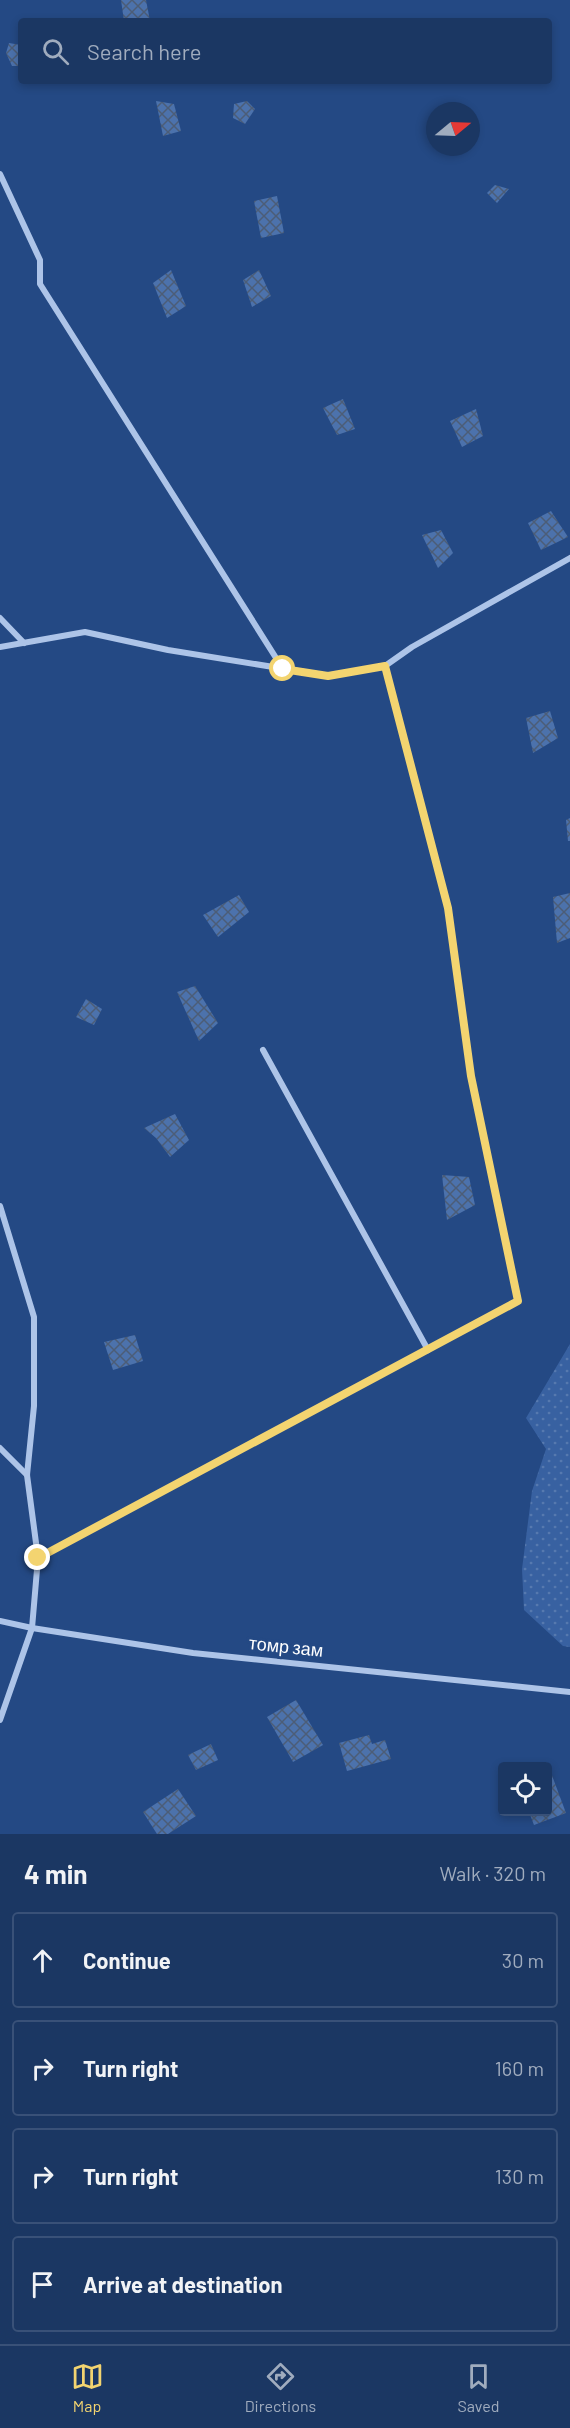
<!DOCTYPE html>
<html lang="en">
<head>
<meta charset="utf-8">
<style>
  body { margin:0; font-family:Barlow,sans-serif; background:#28426c; color:#f1f3f6 }
  .controls { position:absolute; right:18px; bottom:18px; display:grid; overflow:hidden; border-radius:6px; box-shadow:0 3px 9px #0003 }
  .controls button { width:54px; height:54px; display:grid; place-items:center; padding:0; border:0; border-bottom:2px solid #395178; background:#1b3763; color:#f1f3f6; font:30px sans-serif }
  .compass { position:absolute; left:426px; top:102px; width:54px; height:54px; border-radius:50%; background:#1b3763; box-shadow:0 3px 9px #0003; rotate:71deg }
  .stop { position:absolute; width:18px; height:18px; margin:-14px; border:4px solid #f3d470; border-radius:50%; background:#fff }
  .stop.end { background:#f3d470; border-color:#fff; box-shadow:0 2px 6px #0008 }
  .list { margin:0; padding:0; list-style:none }
  h2 { display:flex; justify-content:space-between; align-items:center; height:78px; margin:0; padding:0 24px; font-size:26px }
  h2 small { font-size:20px; font-weight:400; color:#a0acbe }
  .list li { display:grid; grid-template-columns:39px 1fr auto; gap:18px; align-items:center; box-sizing:border-box; height:96px; margin:0 12px 12px; padding:0 12px; border:2px solid #395178; border-radius:6px }
  .list b { display:block; font-size:22px; white-space:nowrap }
  .list em { font-size:20px; font-style:normal; color:#a0acbe }
  .icon { flex:none; width:33px; height:33px; fill:none; stroke:currentColor; stroke-width:2; stroke-linecap:round; stroke-linejoin:round }
  .map { position:relative; flex:none; width:570px; height:1834px; overflow:hidden }
  .search { position:absolute; background:#1b3763; box-shadow:0 3px 9px #0003; left:18px; right:18px; top:18px; height:66px; display:flex; align-items:center; gap:15px; box-sizing:border-box; padding:0 21px; border-radius:6px; color:#a0acbe; font-size:22px }
  .sheet { height:510px; background:#1b3763 }
  nav { display:flex; justify-content:space-around; align-items:center; box-sizing:border-box; height:84px; border-top:2px solid #395178; background:#1b3763; font-size:16px; color:#a0acbe }
  nav a { display:grid; justify-items:center; gap:3px }
  nav .on { color:#f3d470 }
  .map>svg:first-child { display:block }
</style>
</head>
<body>
<div class="map">
<svg width="570" height="1834" viewBox="0 0 570 1834">
  <defs>
    <pattern id="grass-dots" width="8" height="8" patternUnits="userSpaceOnUse" patternTransform="scale(1.5)"><rect width="8" height="8" fill="#3861a1"/><path d="M2 2h.1M6 6h.1" fill="none" stroke="#5679af" stroke-width="1.8" stroke-linecap="round"/></pattern>
    <pattern id="building-cross-hatch" width="8" height="8" patternUnits="userSpaceOnUse" patternTransform="scale(1.5)"><rect width="8" height="8" fill="#4c72ac"/><path d="M0 0l8 8M0 8l8-8" fill="none" stroke="#4c5d77"/></pattern>
  </defs>
  <rect width="100%" height="100%" fill="#244984"/>
  <path fill="url(#grass-dots)" d="M570,1344v303l-7,-1 -39,-36 -2,-41 10,-78 14,-42 -20,-31z"/>
  <g fill="url(#building-cross-hatch)">
    <path d="M121,0h25l4,21h-26z"/>
    <path d="M9,43l12,2v21h-9l-6,-13z"/>
    <path d="M156,101l18,3 7,27 -18,5z"/>
    <path d="M247,101l8,8 -10,15 -12,-6 1,-14z"/>
    <path d="M495,185l14,4 -12,14 -10,-10z"/>
    <path d="M277,196l7,37 -23,5 -7,-37z"/>
    <path d="M171,270l15,36 -19,12 -14,-35z"/>
    <path d="M259,270l12,26 -19,11 -9,-27z"/>
    <path d="M343,399l12,30 -18,6 -14,-27z"/>
    <path d="M476,409l7,27 -21,11 -12,-26z"/>
    <path d="M551,511l17,26 -27,13 -13,-27z"/>
    <path d="M441,530l12,23 -15,15 -16,-33z"/>
    <path d="M550,711l8,27 -25,15 -7,-35z"/>
    <path d="M570,818v23h-2l-2,-21z"/>
    <path d="M570,893v45l-13,5 -4,-46z"/>
    <path d="M239,895l10,17 -31,25 -15,-22z"/>
    <path d="M195,986l23,37 -19,18 -22,-49z"/>
    <path d="M86,999l16,10 -8,16 -18,-8z"/>
    <path d="M175,1114l14,26 -19,17 -14,-19 -12,-10z"/>
    <path d="M442,1175l27,2 6,28 -28,15z"/>
    <path d="M135,1335l8,26 -30,9 -9,-28z"/>
    <path d="M296,1700l27,45 -30,17 -26,-45z"/>
    <path d="M369,1735l3,9 13,-4 6,19 -44,12 -8,-28z"/>
    <path d="M211,1744l7,16 -22,10 -8,-15z"/>
    <path d="M547,1762l19,51 -32,12 -5,-13h19v-46h-11z"/>
    <path d="M178,1789l18,27 -28,18h-11l-14,-22z"/>
  </g>
  <g fill="none" stroke-linecap="round" stroke-linejoin="round">
    <g stroke="#adc4e8" stroke-width="6">
      <path d="M0,174l40,86v24l243,385"/>
      <path d="M0,618l24,25"/>
      <path d="M0,647l85,-15 83,18 161,26 56,-10 27,-19 158,-89"/>
      <path d="M263,1050l165,300"/>
      <path d="M0,1206l34,111v89l-7,69 11,83 -6,70 -32,92"/>
      <path d="M0,1448l27,27"/>
      <path d="M38,1558l480,-257 -47,-225 -23,-169 -63,-241"/>
      <path d="M0,1621l32,7 161,25 377,39"/>
    </g>
  </g>
  <g fill="none" stroke-linecap="round" stroke-linejoin="round">
    <path stroke="#f3d470" stroke-width="8" d="M38,1558l480,-257 -47,-225 -23,-168 -63,-242 -57,10 -45,-7"/>
  </g>
  <g text-anchor="middle" stroke-width="6" stroke-linejoin="round" paint-order="stroke">
    <g font-size="18" fill="#fff" stroke="#244984">
      <text transform="translate(286 1647) rotate(6)" y="6">томр зам</text>
    </g>
  </g>
</svg>
<div class="controls">
<button><svg class="icon" aria-label="locate" viewBox="0 0 24 24"><circle cx="12" cy="12" r="6"/><path d="M12 2v4M12 18v4M2 12h4M18 12h4"/></svg></button>
</div>
<svg class="compass" viewBox="-18 -18 36 36"><path d="M0-13l5 13h-10z" fill="#e53935"/><path d="M0 13l5-13h-10z" fill="#a0acbe"/></svg>
<div class="stop" style="left:283px;top:669px"></div>
<div class="stop end" style="left:38px;top:1558px"></div>
<div class="search"><svg class="icon" aria-label="search" viewBox="0 0 24 24"><circle cx="10" cy="10" r="6"/><path d="M15 15l6 6"/></svg>Search here</div>
</div>
<section class="sheet">
<h2>4 min<small>Walk · 320 m</small></h2>
<ul class="list">
<li><svg class="icon" aria-label="ahead" viewBox="0 0 24 24"><path d="M12 20V5M6 11l6-6 6 6"/></svg><div><b>Continue</b></div><em>30 m</em></li>
<li><svg class="icon" aria-label="right" viewBox="0 0 24 24"><path d="M7 20v-9h11M14 6l5 5-5 5"/></svg><div><b>Turn right</b></div><em>160 m</em></li>
<li><svg class="icon" aria-label="right" viewBox="0 0 24 24"><path d="M7 20v-9h11M14 6l5 5-5 5"/></svg><div><b>Turn right</b></div><em>130 m</em></li>
<li><svg class="icon" aria-label="arrive" viewBox="0 0 24 24"><path d="M6 21V4h12l-3 4 3 4H6"/></svg><div><b>Arrive at destination</b></div></li>
</ul>
</section>
<nav>
<a class="on"><svg class="icon" aria-label="map" viewBox="0 0 24 24"><path d="M3 6l6-2 6 2 6-2v14l-6 2-6-2-6 2zM9 4v14M15 6v14"/></svg>Map</a>
<a><svg class="icon" aria-label="directions" viewBox="0 0 24 24"><path d="M12 3l9 9-9 9-9-9zM9 14v-3h6M13 9l2 2-2 2"/></svg>Directions</a>
<a><svg class="icon" aria-label="saved" viewBox="0 0 24 24"><path d="M7 4h10v16l-5-4-5 4z"/></svg>Saved</a>
</nav>
</body>
</html>
